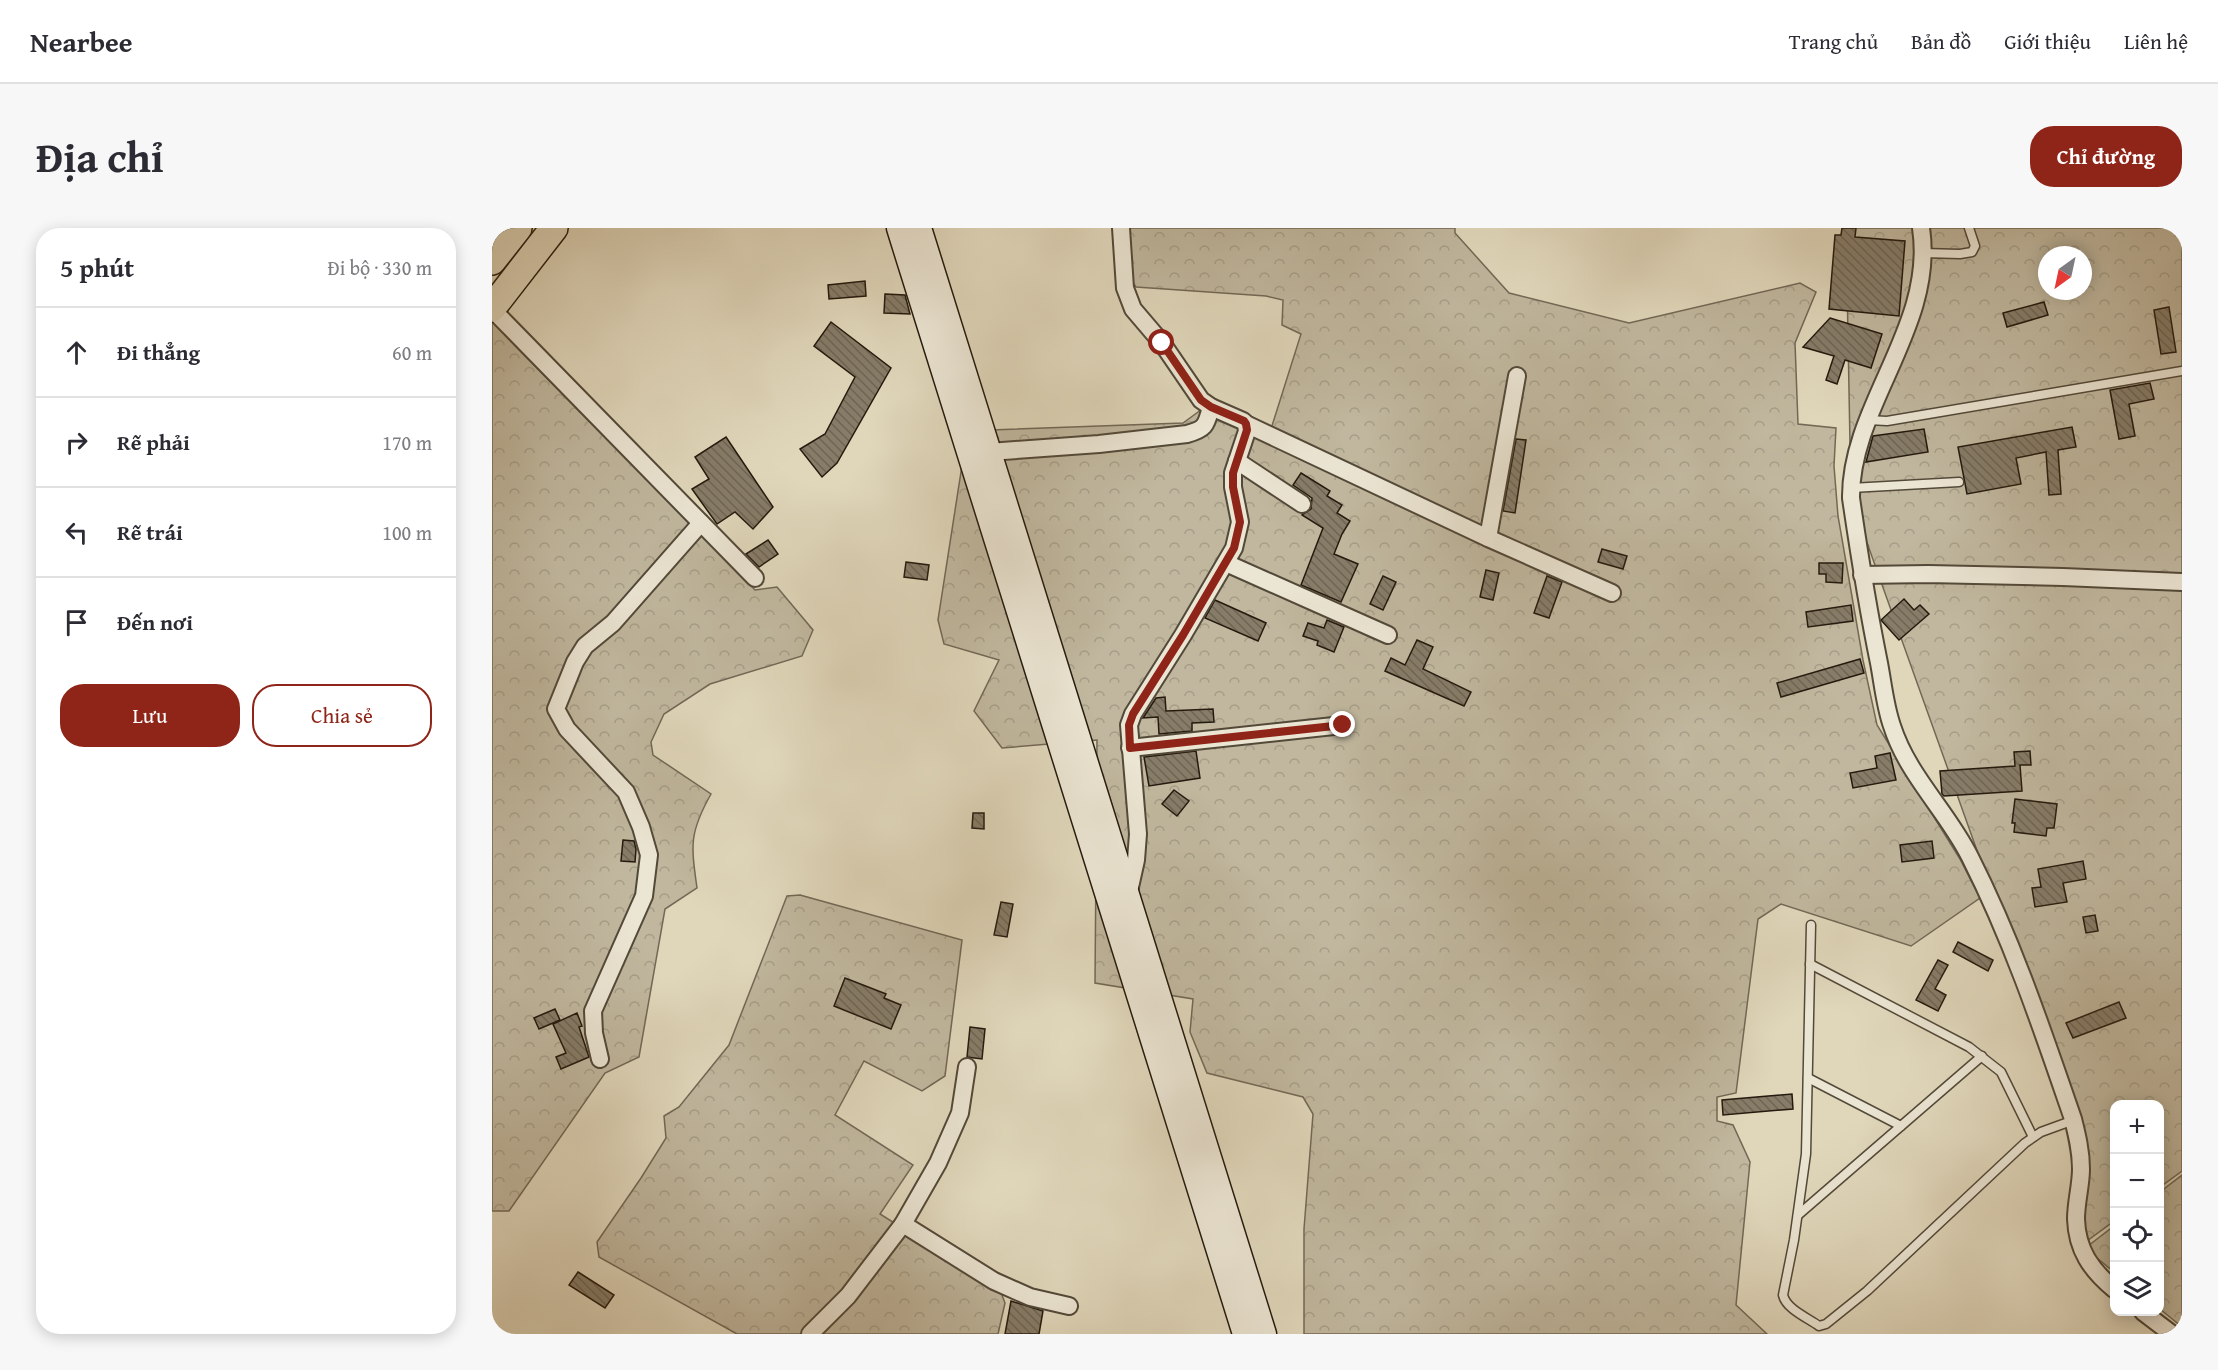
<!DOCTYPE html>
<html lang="vi">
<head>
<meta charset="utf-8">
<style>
  body { margin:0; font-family:"Gentium Book Plus",serif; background:#f7f7f7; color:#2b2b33 }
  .controls { position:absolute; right:18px; bottom:18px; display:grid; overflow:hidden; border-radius:12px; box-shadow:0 3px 15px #0003 }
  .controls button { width:54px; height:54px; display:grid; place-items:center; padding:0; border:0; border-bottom:2px solid #e1e1e2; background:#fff; color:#2b2b33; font:30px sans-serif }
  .compass { position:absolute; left:1546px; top:18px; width:54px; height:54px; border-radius:50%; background:#fff; box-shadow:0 3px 15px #0003; rotate:213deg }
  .stop { position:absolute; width:18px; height:18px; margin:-14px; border:4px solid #8f2418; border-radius:50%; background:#fff }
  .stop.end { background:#8f2418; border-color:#fff; box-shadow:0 2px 6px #0008 }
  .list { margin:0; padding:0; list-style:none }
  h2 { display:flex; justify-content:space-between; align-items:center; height:78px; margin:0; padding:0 24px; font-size:26px }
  h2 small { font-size:20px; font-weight:400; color:#7c7c81 }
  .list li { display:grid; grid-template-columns:39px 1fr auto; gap:18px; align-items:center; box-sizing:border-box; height:90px; padding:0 24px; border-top:2px solid #e1e1e2 }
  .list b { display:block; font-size:22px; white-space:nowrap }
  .list em { font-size:20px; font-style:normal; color:#7c7c81 }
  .actions { display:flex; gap:12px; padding:18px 24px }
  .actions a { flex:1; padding:14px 0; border:2px solid #8f2418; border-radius:24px; text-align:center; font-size:21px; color:#8f2418 }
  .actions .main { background:#8f2418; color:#fff }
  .icon { flex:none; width:33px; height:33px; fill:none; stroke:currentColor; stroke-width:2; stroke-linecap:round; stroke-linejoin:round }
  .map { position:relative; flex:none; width:1690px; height:1106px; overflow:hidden; border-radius:24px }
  header { display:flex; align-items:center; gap:36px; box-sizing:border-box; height:84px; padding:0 30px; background:#fff; border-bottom:2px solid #e1e1e2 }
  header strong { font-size:28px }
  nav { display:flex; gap:33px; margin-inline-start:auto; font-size:21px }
  .intro { display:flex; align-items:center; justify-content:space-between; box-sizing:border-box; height:144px; padding:0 36px }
  h1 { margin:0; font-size:42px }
  .button { padding:15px 27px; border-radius:24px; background:#8f2418; color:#fff; font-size:21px; font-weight:700 }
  main { display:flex; gap:36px; padding:0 36px }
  aside { flex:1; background:#fff; border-radius:24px; box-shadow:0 3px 15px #0003 }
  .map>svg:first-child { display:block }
</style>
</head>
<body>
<header>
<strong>Nearbee</strong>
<nav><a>Trang chủ</a><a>Bản đồ</a><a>Giới thiệu</a><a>Liên hệ</a></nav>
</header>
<div class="intro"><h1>Địa chỉ</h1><a class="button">Chỉ đường</a></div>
<main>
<aside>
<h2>5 phút<small>Đi bộ · 330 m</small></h2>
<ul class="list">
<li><svg class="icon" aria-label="ahead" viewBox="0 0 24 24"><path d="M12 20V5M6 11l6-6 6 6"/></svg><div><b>Đi thẳng</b></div><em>60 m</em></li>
<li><svg class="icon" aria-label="right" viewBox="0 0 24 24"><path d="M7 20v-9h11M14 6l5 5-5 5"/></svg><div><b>Rẽ phải</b></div><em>170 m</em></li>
<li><svg class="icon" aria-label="left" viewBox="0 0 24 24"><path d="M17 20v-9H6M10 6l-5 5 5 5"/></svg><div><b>Rẽ trái</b></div><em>100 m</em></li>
<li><svg class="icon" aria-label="arrive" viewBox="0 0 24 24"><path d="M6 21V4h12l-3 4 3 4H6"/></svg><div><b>Đến nơi</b></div></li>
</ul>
<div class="actions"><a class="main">Lưu</a><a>Chia sẻ</a></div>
</aside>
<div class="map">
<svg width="1690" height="1106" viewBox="0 0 1690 1106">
  <defs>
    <pattern id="forest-crowns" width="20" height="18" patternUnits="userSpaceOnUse" patternTransform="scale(1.5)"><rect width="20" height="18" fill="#c0b79e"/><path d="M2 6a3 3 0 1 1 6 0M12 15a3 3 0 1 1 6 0" fill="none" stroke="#a59d87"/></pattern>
    <pattern id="building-back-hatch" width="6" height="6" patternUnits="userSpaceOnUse" patternTransform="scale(1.5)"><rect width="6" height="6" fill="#867c68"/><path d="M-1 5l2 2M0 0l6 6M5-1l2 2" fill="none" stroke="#6d6554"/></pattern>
  </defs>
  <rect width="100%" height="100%" fill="#e0d7bb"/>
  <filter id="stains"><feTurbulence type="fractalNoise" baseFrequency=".00333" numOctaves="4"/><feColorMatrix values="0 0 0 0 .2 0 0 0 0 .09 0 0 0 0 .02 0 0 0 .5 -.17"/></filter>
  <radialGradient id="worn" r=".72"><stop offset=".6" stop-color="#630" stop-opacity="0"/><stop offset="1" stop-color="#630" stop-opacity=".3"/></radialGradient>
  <g fill="url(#forest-crowns)" stroke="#726856" stroke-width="1.5" fill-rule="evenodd">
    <path d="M635,0h328v5l54,60 120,30 171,-40 16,9 -21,51 3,81 38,4 -2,38 4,50 25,144 14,65 83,134 20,39 -69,48 -130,-42 -23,15 -22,174 -19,4v24l16,4 17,37 -14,143 31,29h-463v-105l9,-115 -10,-17 -96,-24 -17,-41 3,-33 -98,-16 2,-243 -95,8 -28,-37 25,-51 -55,-16 -6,-24 25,-161 28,-29 192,-7 30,-22 58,28 30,-95 -19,-9 1,-25 -17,-4 -130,-9 -7,-10z"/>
    <path d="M1354,0h336v943l-22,16v-83h-46v117l-34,25 -7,-127 -222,-621zM1555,27h36v36h-36z"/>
    <path d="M0,94h6l257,268 22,-3 36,43 -11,26 -92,28 -46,30 -13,28 2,13 58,39c-22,39 -20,51 -14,94l-32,21 -26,148 -34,16 -96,138h-17z"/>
    <path d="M308,667l162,45 -17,136 -23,15 -58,-30 -29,54 78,50 -33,49 120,76 5,13 -7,31h-261l-138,-77 -2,-15 44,-64 25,-40 -2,-22 15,-9 50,-62 58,-149z"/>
    <path d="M1690,947v152l-22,-18v-117z"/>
    <path d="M1622,998v46l-23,-19 -3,-7z"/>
  </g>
  <g fill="url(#building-back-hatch)" stroke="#241a0e" stroke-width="1.5">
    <path d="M1350,0h14l-1,9 50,4 -6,75 -70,-7 6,-74h6z"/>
    <path d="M373,53l1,15 -37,3 -1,-14z"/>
    <path d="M393,66l20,1 5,19 -26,-1z"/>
    <path d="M1552,74l4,13 -41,12 -4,-14z"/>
    <path d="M1677,79l7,45 -15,2 -7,-44z"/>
    <path d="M1338,90l52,16 -11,34 -26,-8 -8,24 -11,-4 8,-24 -31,-9z"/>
    <path d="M339,94l60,46 -54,95 -15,14 -22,-28 25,-15 30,-57 -41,-31z"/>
    <path d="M1658,155l4,16 -25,5 6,32 -16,3 -9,-49z"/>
    <path d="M1580,199l4,20 -18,3 3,44 -12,1 -3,-43 -30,6 5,26 -54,10 -9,-47z"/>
    <path d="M1432,201l4,23 -62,10 7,-26z"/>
    <path d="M234,209l47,70 -20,22 -18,-17 -18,12 -25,-35 17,-10 -14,-22z"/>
    <path d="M1024,211l10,1 -11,73 -12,-2z"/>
    <path d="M809,245l29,18 -3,5 15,9 -5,8 13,8 -8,13 -8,20 24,10 -17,38 -40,-17 22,-57 -21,-13 9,-6 1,-11 -19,-13z"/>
    <path d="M276,312l10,14 -19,13 -13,-13z"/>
    <path d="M1110,321l25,7 -4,13 -25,-7z"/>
    <path d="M414,334l23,3 -2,15 -23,-3z"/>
    <path d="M1327,335h24l-1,20 -16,-1v-8h-7z"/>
    <path d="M994,342l13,3 -6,27 -13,-3z"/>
    <path d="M891,348l13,6 -13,28 -13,-6z"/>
    <path d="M1055,348l15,6 -13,36 -15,-5z"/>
    <path d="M1412,371l10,11 6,-5 9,9 -30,26 -18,-20z"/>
    <path d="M723,372l51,23 -8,18 -53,-23z"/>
    <path d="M1359,377l2,16 -45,6 -2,-15z"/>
    <path d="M835,392l17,7 -10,25 -17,-7 1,-4 -15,-5 5,-13 16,5z"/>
    <path d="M925,412l16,7 -10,22 48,23 -7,14 -79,-35 6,-13 14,7z"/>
    <path d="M1368,431l4,14 -83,24 -4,-14z"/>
    <path d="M673,469l1,14 47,-2 1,13 -22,1v8l-33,3 -1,-17 -15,1 13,-20z"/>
    <path d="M704,523l4,27 -51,8 -5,-29z"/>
    <path d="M1538,523l1,14h-11l2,26 -78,5 -2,-2 -2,-23 75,-5 -1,-14z"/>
    <path d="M1398,525l6,27 -43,8 -3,-15 27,-5 -2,-12z"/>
    <path d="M682,562l15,11 -12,15 -15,-12z"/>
    <path d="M1523,571l42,5 -3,24h-7l-1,8 -32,-4 1,-9h-3z"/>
    <path d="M481,585h11v16l-12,-1z"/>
    <path d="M131,612l11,1 2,8 -1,13 -14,-1z"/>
    <path d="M1440,613l2,17 -32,4 -2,-17z"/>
    <path d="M1591,633l3,18 -23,4 4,19 -32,5 -3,-19 9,-1 -3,-18z"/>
    <path d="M509,674l12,2 -6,33 -13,-2z"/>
    <path d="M1603,687l3,16 -12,2 -3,-16z"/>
    <path d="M1466,714l35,18 -5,11 -35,-19z"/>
    <path d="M1446,732l10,5 -13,24 11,6 -8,16 -22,-11z"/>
    <path d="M353,750l41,16 -2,4 17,7 -10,24 -57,-23z"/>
    <path d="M1627,774l7,16 -53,20 -7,-15z"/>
    <path d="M63,781l5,11 -21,9 -5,-11z"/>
    <path d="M85,785l5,13 -3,1 10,30 -28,12 -5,-12 10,-4 -13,-29z"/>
    <path d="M478,799l15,2 -3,30 -15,-2z"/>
    <path d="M1300,866l1,15 -70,6 -1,-15z"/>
    <path d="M86,1044l36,23 -9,13 -36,-23z"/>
    <path d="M519,1073l32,10 -4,23h-34z"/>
  </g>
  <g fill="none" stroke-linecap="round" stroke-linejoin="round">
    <g stroke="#534939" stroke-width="11">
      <g id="lane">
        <path d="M1431,25l37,1 12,-2 3,-6 -6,-18"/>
        <path d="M1376,192l19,1 295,-50"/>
        <path d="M1359,260l108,-6"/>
        <path d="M1319,697l-5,229 -12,86 -11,55c3,14 25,23 36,31l7,-2 41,-33 158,-148 16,-11 33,-12"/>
        <path d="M1318,736l159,83 32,25 32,65"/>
        <path d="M1316,850l93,48"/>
        <path d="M1306,987l184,-159"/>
      </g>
    </g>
    <g stroke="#534939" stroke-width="20">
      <g id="street">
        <path d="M629,0l4,60 8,21 29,34 39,57 10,7 32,14 3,3 1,7 -14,42v14l7,35 -6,26 -51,87 -50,79 -4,11 9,109 -2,26 -8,36"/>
        <path d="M1429,0c15,98 -71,178 -70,270 8,55 17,111 28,165 4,21 6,43 13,63 16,50 55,85 78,131 43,85 72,172 103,262 4,16 8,32 8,50 0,16 -5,33 -5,50 1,31 15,51 38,70"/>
        <path d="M0,81l263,269"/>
        <path d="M754,196l242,114 124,55"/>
        <path d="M497,224l110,-8 88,-10c19,-5 19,-9 24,-27"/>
        <path d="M745,233l65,43"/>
        <path d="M996,310l29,-162"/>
        <path d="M734,335l162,72"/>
        <path d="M1370,347l66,-1 135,3 119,5"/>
        <path d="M638,520l213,-23"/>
        <path d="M108,831l-6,-26 -1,-22 51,-115 5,-41 -8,-28 -15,-35 -59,-63 -11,-20 19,-47 10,-16 28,-23 88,-100"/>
        <path d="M411,996l91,57 36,16 39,9"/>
        <path d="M1651,1084l29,22"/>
        <path d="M318,1106l38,-38 55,-72 35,-61 22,-50 7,-46"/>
      </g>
    </g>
    <g stroke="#241a0e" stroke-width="27">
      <g id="secondary">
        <path d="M407,0l346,1106"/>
        <path d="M427,0l345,1106"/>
      </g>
    </g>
    <g stroke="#241a0e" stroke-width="30">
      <g id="primary">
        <path d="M0,33l26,-33"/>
        <path d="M0,80l62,-80"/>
      </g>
    </g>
    <use href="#lane" stroke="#ebe5d3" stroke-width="8"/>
    <use href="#street" stroke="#ebe5d3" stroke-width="16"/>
    <use href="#secondary" stroke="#ebe5d3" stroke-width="24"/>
    <use href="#primary" stroke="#e0d7bb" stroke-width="27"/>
  </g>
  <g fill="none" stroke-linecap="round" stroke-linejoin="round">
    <path stroke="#8f2418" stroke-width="8" d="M670,115l39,57 10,7 33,14 2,3 1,6 -14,43v14l7,35 -6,26 -51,87 -50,79 -4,11 1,23 213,-23"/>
  </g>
  <rect width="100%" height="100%" filter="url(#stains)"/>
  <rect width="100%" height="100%" fill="url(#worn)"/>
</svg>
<div class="controls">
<button>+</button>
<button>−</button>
<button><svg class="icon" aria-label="locate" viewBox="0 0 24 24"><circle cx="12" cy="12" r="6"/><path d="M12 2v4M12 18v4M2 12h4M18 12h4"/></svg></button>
<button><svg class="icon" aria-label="layers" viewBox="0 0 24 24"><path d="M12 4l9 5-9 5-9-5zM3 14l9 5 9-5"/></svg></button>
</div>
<svg class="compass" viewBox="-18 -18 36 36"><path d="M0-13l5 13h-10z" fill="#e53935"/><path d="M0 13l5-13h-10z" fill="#7c7c81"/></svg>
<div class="stop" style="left:670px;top:115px"></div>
<div class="stop end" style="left:851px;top:497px"></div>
</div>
</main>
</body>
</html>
